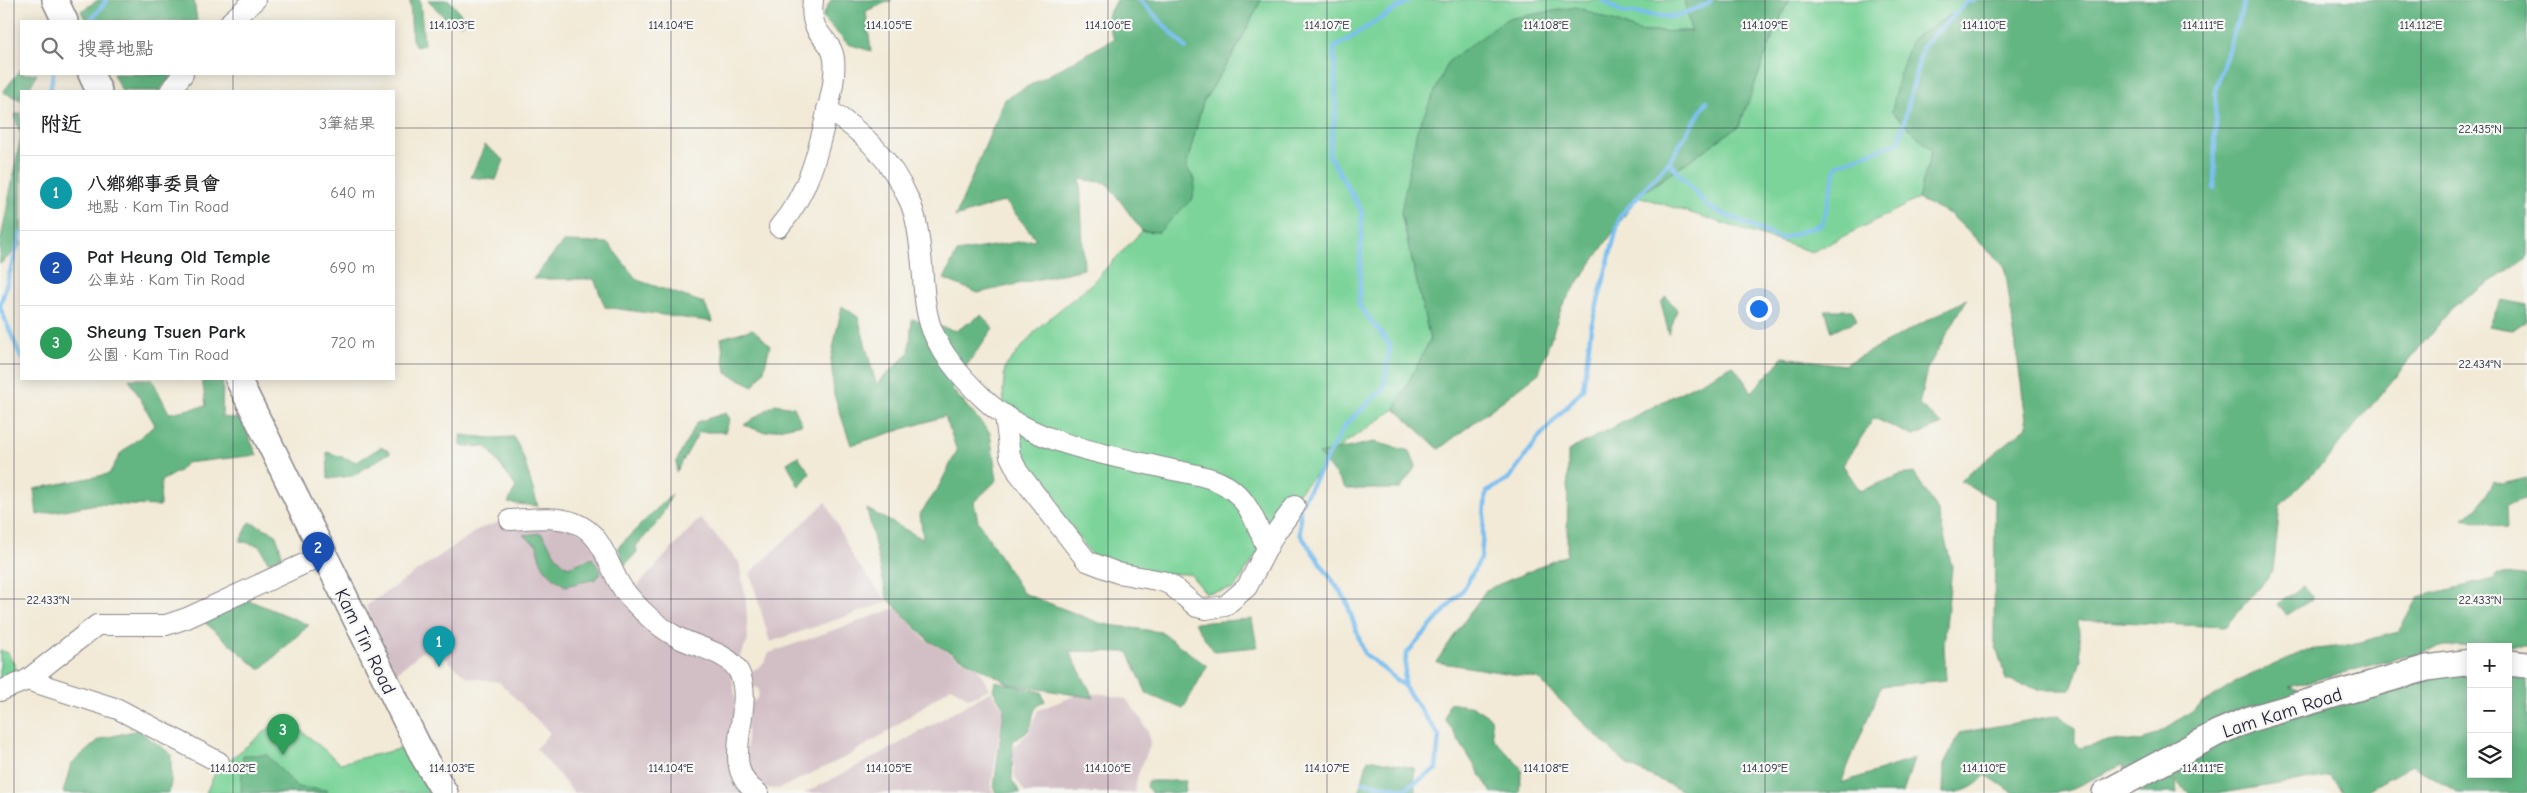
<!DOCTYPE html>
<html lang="zh-TW">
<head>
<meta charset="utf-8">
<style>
  body { margin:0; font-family:"Comic Neue","LXGW WenKai TC",sans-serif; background:#f6f6f6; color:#202124 }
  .controls { position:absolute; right:15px; bottom:15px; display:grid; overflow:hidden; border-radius:0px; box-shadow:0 2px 12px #0003 }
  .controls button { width:45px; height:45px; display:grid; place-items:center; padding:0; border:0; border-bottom:1px solid #e0e0e0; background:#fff; color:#202124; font:25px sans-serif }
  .you { position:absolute; left:1758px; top:308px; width:18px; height:18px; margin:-12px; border:4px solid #fff; border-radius:50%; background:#1a73e8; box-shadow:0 0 0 8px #1a73e833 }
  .badge { display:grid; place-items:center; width:32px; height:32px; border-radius:50%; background:#7c3aed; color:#fff; font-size:16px; font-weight:700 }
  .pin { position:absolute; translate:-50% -41px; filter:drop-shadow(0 1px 2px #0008) }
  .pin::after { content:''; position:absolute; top:26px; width:18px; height:15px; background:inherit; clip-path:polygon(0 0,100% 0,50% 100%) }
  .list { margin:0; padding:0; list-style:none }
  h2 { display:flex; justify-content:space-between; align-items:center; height:65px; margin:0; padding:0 20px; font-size:21px }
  h2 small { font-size:16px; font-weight:400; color:#757577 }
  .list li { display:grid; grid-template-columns:32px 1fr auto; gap:15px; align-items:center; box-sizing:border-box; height:75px; padding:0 20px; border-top:1px solid #e0e0e0 }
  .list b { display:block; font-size:19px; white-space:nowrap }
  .list p { margin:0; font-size:16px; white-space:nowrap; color:#757577 }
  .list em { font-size:16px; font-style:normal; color:#757577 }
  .icon { flex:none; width:28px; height:28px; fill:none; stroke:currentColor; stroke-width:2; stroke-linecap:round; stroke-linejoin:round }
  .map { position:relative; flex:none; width:2527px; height:793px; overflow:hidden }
  .search { position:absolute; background:#fff; box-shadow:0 2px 12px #0003; left:20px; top:20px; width:375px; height:55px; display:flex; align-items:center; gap:12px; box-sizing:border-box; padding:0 18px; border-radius:0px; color:#757577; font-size:19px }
  .panel { position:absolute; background:#fff; box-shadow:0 2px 12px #0003; left:20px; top:90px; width:375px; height:290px; border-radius:0px }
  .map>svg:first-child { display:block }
</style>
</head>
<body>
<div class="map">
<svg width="2527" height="793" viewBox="0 0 2527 793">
  <rect width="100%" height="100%" fill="#f6f6f2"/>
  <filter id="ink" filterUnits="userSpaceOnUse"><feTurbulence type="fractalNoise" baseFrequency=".02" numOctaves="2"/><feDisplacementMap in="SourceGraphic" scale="10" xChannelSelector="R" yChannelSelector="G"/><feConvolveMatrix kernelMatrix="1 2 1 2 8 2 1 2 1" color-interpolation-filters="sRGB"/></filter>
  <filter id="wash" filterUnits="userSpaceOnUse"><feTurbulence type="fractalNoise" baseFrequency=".0096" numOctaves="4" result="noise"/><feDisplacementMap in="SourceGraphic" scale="20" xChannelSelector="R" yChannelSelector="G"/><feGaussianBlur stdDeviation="1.12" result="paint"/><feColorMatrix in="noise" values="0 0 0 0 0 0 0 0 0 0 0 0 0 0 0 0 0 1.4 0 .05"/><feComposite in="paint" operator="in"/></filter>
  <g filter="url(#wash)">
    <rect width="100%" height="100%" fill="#f2ead7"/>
    <g fill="#d2bec5">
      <path d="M826,502l29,59 33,41 -118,40 -20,-69z"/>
      <path d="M700,518l39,44 7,39 2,40 -9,17 -48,-18 -59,-48z"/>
      <path d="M500,522l68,4 19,11 23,43 122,93 16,120h-174l-38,-45 14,-15 -51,-51 -32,-5 -37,-32 -34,28 -30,-67 113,-77z"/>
      <path d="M896,608l31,33 51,28 11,20 -20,9 -18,-11 -64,45 -41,25 -68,32 -14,-1 -18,-16 2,-67 10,-7 1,-6 -1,-4 -9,-1 -4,-11 19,-13 5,-10z"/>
      <path d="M991,691l12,18 -12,80 3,4h-189l81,-42z"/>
      <path d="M1082,693l22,1 22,5 14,18 9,17 1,12 -12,28 -4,19h-109l-10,-16 -2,-23 2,-9 14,-12 9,-23z"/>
    </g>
    <g fill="#7bd49a" stroke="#4e7b6a">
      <path d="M1261,0h423l7,31 -50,1 -65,-25 -175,205 29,128 -35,69 -50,34 -67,71 -21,40 -23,35 -28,4 -16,-19 -48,-1 -50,-18 -85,-110 -4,-54 2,-24 34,-40 52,-43 51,-53 17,1 36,-52 -9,-13 17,-65 34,-54z"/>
      <path d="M1789,0h186l-63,39 -20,73 40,38 -14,49 -106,53 -174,-56 101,-70 38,-101z"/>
      <path d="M0,650l8,3 12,22 -20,8z"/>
      <path d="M284,716l56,47 64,-15 25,45h-223l10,-22z"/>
    </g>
    <g fill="#64b682" stroke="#436c5e">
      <path d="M98,0h96l3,21h-111l-5,-10z"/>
      <path d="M410,0h10l4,45 -8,2 -4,-8z"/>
      <path d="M428,0h21l18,21 -7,3 -16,-7z"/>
      <path d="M831,0h61l-26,11 5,40 -23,-7 -26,-27z"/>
      <path d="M1116,0h145l-24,48 -34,54 -17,65 9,13 -2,18 -34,34 -17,-1 -35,-48 -27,-4 4,90 -106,24 -34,-14 13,-27 79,-13 -31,-38 -50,16 50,-118 109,-60 -9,-19z"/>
      <path d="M1684,0h105l-12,25 -38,101 -101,70 -76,110 -23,67 -100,76 -44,-40 35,-69 -29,-128 16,-82 32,-69 58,-42 69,-12 65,25 50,-1z"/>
      <path d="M1975,0h552v258l-74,49 -123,149 -50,50 -7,65 -48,56 -147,-7 3,40 -10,30h-30l-35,-10 -12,-41 1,-139 -35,-19 67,-54 -22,-160 -55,-53 -32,-15 14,-49 -40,-38 6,-33 14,-40z"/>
      <path d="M21,69v5h16l-9,17h-7v9l-18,-8z"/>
      <path d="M113,74h60l-14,17h-37z"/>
      <path d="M21,113v133l-21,18v-20l21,-109 -7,-20z"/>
      <path d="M485,145l19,15 -8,20 -25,-3z"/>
      <path d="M563,242l45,1 29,37 67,23 9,19 -108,-15 -11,-28h-61z"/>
      <path d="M1666,296l11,14 -8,24 -8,-31z"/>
      <path d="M1967,299l-40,70 -8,36 23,19 -29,12 -39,-18 -31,47 17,26 40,-16 14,-2 23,36 15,58 -8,79 2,34 -65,6 -40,97 73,-24 -11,34h-215l-61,-28 -90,-87 -101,-16 50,-72 81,-35 1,-104 165,-86 19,27 31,-35 61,8z"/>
      <path d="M2501,300l26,5 -1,15 -14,10 -23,-4z"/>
      <path d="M842,306l16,11 18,67 33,-31 3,-34 44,12 25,-16 12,13 -42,60 39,45 7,47 -23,22 4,19 45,72 79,31 59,8 46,34 -24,43 -36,-15 -19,-42 -59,-1 25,47 -84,-14 -81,-43 -42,-43 -20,-89 56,30 -3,-25 17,-24 20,-39 -12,-35 -94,29 -17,-50 -3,-37z"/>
      <path d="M1825,310h27l5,10 -25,12z"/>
      <path d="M753,329l17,16 -6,25 -10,16 -28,-13 -5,-35z"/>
      <path d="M129,379h23l17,34 37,-7 -4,-27h21l-1,38 19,2 16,36 -71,8 -7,8 -18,10 -1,25 -64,-2 -59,11 -3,-26 75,-15 12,-21 34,-28z"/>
      <path d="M775,404l19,3 8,17 -39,8 -19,-7z"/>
      <path d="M726,413l4,6 -5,13h-26l-23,41 1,-13 20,-38z"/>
      <path d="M461,435l30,3 23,-1 9,19 15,50 -30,-3 8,-16 -29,-40 -26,-1z"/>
      <path d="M1374,442l36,9 6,15 -16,23h-54l-27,-35z"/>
      <path d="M381,447l10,5 -39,24 -24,3 -1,-27 30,10z"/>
      <path d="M798,456l12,17 -11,14 -12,-24z"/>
      <path d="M2527,478v20l-21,7 1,24 -44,-11 17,-12 14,-25 8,3z"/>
      <path d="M672,494l-13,27 -23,25 1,6 -12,13 -7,-18z"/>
      <path d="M250,522l25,11 8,24 -15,5 -8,-16 -20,-5z"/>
      <path d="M541,533c11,13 13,25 27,34l24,-9 9,14 -5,7 -31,7c-18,-13 -25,-19 -28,-41l-14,-10z"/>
      <path d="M2496,574l31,2v70h-82l-156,41 23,7 159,-30v110h37v-106l19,2v123h-68l-47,-28 -50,28h-19l-13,-17 -108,17h-33l-13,-12 1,12h-38l-17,-28 -55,26 -17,2h-36l-28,-18c-13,14 -23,18 -43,18l1,-29 15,-31 100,-18 16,14v13l5,6 32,-8 29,2 24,-13 70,-47 72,-32 37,-4 54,-14 19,-35 77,-18z"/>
      <path d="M2303,586l11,12 -27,17 -9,-11z"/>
      <path d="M246,599l63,26 -49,45 -59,-51z"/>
      <path d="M1252,619l5,28 -43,4 -20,-28z"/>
      <path d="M995,681l46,11 4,9c-18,9 -8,19 -18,31 -3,3 -10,6 -14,9l-1,40 9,12h-25l-2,-4 10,-81 -11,-18z"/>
      <path d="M1449,703l25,4 17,11 2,20 29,31 -3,24h-27l-47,-74z"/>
      <path d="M138,730l33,24v28l-2,11h-106l8,-29 29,-25z"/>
      <path d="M243,755h24l30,32 30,3v3h-86z"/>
      <path d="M1368,759l46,9 1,25h-56z"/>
      <path d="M1148,781h38l-2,12h-32l-6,-6z"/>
    </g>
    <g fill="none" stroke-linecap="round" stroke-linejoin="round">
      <g stroke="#7abff0" stroke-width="4.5">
        <path d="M1140,0l46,48"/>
        <path d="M1603,0l18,12 52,5 35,-13 3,-4"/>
        <path d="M90,21l17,-21"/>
        <path d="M50,91l3,-17"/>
        <path d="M1669,162l39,45 73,32 41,-15 15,-59 62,-23 24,-96 44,-44 7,-2"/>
        <path d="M2214,188l2,-102 29,-86"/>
        <path d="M21,233l-21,74 21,51"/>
        <path d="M1404,686l2,-32 57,-64 18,-32 5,-66 23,-13 31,-43 43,-47 8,-61 29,-112 49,-54 38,-61"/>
        <path d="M1362,782l43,7 31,-20 3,-33 -35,-50 -40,-33 -18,-53 -46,-66v-28l46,-82 38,-36 6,-43 -31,-40 3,-93 -33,-57 7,-47 -2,-60 76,-48"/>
      </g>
    </g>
  </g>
  <g filter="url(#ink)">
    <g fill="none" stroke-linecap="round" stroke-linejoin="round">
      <g stroke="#8a8689" stroke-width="22">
        <g id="minor">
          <path d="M231,21l24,-21"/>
          <path d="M170,91l13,-17"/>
          <path d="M827,109c37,23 64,51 82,91 8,17 10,38 12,55 3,25 2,52 11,75 10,25 33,51 52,69 45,44 125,56 185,70 25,6 50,7 69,26 14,14 21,36 29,53"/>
          <path d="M779,227c29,-33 39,-74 48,-115 4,-17 9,-36 7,-53 -3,-24 -26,-21 -21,-59"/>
          <path d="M1005,415l5,41 8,16 69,89 31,12 44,8 9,4 26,22 9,2 19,-3 22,-19 27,-52 21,-29"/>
          <path d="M510,520c20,-1 46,-5 65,3 29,11 32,43 48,66 14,18 34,37 54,48 18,10 52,15 62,35 18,38 -24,94 19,121"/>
          <path d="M27,680l91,29 101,53"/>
          <path d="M0,691l27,-11 70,-55h69l21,-7 136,-63"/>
        </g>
      </g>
      <g stroke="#8a8689" stroke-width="28">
        <g id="major">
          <path d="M55,0l10,21"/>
          <path d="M91,74l8,17"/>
          <path d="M238,379l186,379 21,35"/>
          <path d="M2508,663l19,2"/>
          <path d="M2105,793l112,-60 33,-14 177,-51 44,-6"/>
        </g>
      </g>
      <use href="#minor" stroke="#fff" stroke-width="20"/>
      <use href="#major" stroke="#fff" stroke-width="25"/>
    </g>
  </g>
  <path fill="none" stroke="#22223b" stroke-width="1" stroke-opacity="0.45" d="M14,0v793M233,0v21M452,0v793M671,0v793M889,0v793M1108,0v793M1327,0v793M1546,0v793M1765,0v793M1984,0v793M2203,0v793M2421,0v793M233,74v17M0,128h21M394,128h2133M0,364h21M394,364h2133M233,379v414M0,599h2527"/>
  <g text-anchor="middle" stroke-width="4.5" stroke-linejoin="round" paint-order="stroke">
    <g font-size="19" fill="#22223b" stroke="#f6f6f2">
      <text transform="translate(366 641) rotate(64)" y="7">Kam Tin Road</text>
      <text transform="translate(2282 712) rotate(-18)" y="7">Lam Kam Road</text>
    </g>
  </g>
  <g font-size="12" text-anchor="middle" fill="#22223b" stroke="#f6f6f2" stroke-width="4.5" stroke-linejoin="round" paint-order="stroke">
    <text x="452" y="29">114.103°E</text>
    <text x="671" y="29">114.104°E</text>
    <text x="889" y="29">114.105°E</text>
    <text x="1108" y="29">114.106°E</text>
    <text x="1327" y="29">114.107°E</text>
    <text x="1546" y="29">114.108°E</text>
    <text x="1765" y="29">114.109°E</text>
    <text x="1984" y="29">114.110°E</text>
    <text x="2203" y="29">114.111°E</text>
    <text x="2421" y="29">114.112°E</text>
    <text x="2480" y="133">22.435°N</text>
    <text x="2480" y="368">22.434°N</text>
    <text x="48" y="604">22.433°N</text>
    <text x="2480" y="604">22.433°N</text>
    <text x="233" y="772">114.102°E</text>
    <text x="452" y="772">114.103°E</text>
    <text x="671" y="772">114.104°E</text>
    <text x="889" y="772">114.105°E</text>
    <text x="1108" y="772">114.106°E</text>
    <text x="1327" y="772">114.107°E</text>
    <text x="1546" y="772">114.108°E</text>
    <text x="1765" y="772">114.109°E</text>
    <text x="1984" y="772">114.110°E</text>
    <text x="2203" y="772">114.111°E</text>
  </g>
</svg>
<div class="controls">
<button>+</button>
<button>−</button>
<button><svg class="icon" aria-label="layers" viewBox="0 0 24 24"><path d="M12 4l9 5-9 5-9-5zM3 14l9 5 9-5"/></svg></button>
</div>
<div class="you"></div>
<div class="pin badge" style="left:439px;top:667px;background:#0f9aa8">1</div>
<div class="pin badge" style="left:318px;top:573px;background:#1a4fb4">2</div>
<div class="pin badge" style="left:283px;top:755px;background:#2e9e5b">3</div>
<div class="search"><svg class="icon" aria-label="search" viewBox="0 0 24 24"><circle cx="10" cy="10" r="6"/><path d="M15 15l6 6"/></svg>搜尋地點</div>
<section class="panel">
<h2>附近<small>3筆結果</small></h2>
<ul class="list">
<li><span class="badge" style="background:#0f9aa8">1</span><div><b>八鄉鄉事委員會</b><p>地點 · Kam Tin Road</p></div><em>640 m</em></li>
<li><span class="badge" style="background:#1a4fb4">2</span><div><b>Pat Heung Old Temple</b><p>公車站 · Kam Tin Road</p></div><em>690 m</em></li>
<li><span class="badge" style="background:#2e9e5b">3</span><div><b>Sheung Tsuen Park</b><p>公園 · Kam Tin Road</p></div><em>720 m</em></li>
</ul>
</section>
</div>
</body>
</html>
